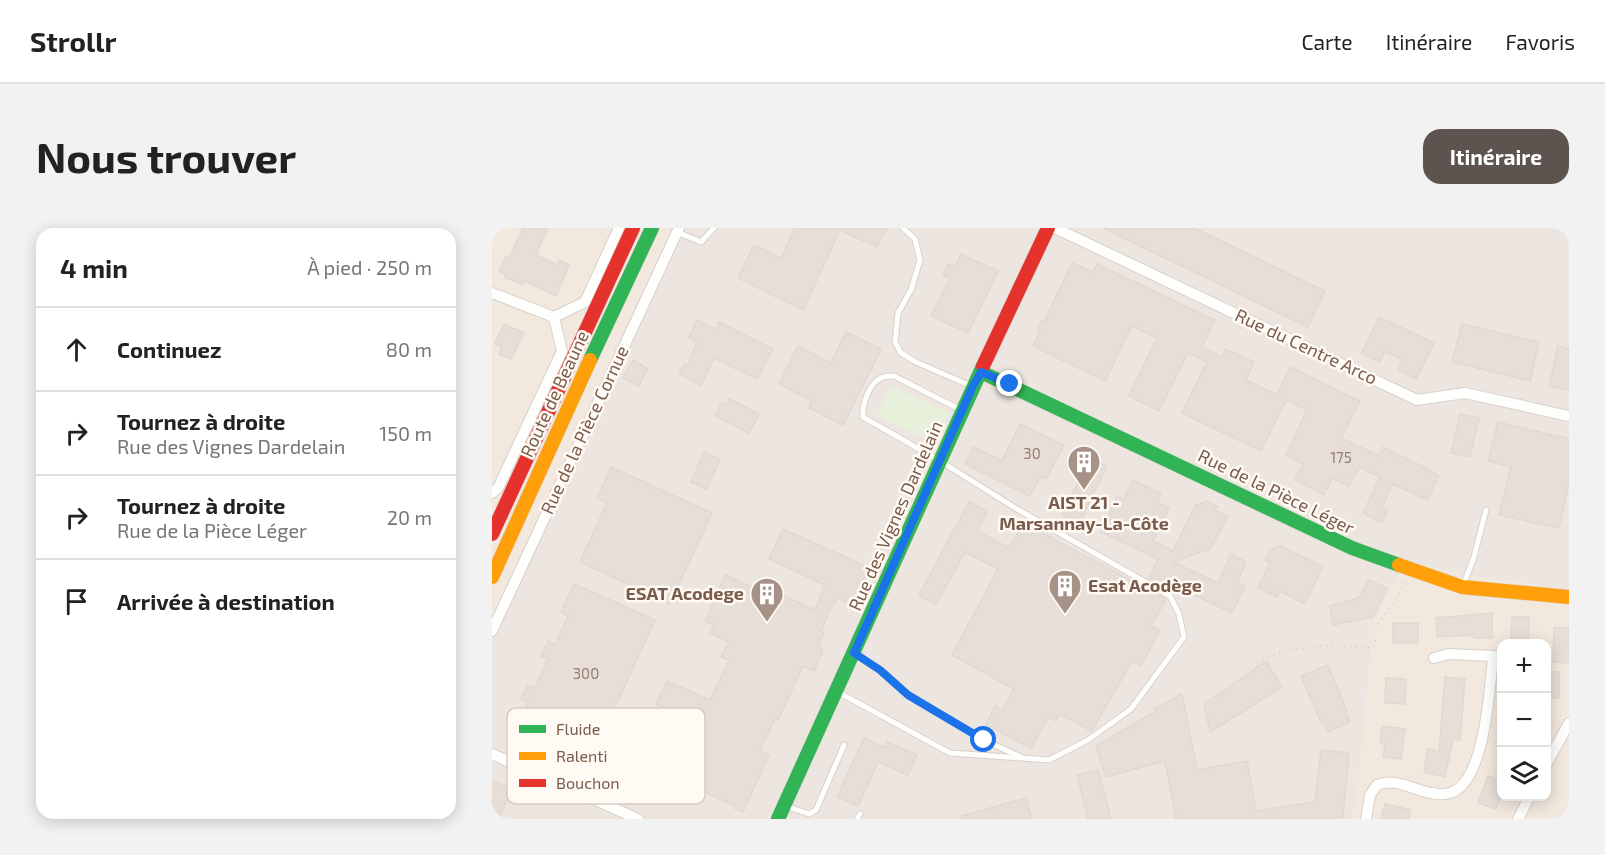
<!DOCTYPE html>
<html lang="fr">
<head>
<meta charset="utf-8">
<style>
  body { margin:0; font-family:"Exo 2",sans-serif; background:#f2f2f2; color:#222 }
  .controls { position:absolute; right:18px; bottom:18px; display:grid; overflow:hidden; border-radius:12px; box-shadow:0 3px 15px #0003 }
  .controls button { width:54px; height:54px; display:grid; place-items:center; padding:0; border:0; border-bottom:2px solid #e0e0e0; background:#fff; color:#222; font:30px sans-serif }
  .stop { position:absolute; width:18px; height:18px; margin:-14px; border:4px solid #1a73e8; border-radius:50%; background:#fff }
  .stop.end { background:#1a73e8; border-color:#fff; box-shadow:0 2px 6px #0008 }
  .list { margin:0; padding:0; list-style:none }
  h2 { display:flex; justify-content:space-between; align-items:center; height:78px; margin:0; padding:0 24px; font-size:26px }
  h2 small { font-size:20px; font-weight:400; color:#767676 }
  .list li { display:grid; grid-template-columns:39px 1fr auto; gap:18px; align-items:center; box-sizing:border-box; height:84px; padding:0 24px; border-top:2px solid #e0e0e0 }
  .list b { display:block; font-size:22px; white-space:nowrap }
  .list p { margin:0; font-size:20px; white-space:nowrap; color:#767676 }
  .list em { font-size:20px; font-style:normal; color:#767676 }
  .icon { flex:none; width:33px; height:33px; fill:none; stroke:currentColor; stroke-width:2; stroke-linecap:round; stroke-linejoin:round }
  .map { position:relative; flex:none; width:1077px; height:591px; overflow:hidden; border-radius:18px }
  header { display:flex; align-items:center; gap:36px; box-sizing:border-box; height:84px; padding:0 30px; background:#fff; border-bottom:2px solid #e0e0e0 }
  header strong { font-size:28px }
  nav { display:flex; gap:33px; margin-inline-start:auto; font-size:21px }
  .intro { display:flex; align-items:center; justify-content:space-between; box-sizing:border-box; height:144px; padding:0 36px }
  h1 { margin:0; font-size:42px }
  .button { padding:15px 27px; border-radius:18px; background:#5d544f; color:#fff; font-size:21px; font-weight:700 }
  main { display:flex; gap:36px; padding:0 36px }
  aside { flex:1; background:#fff; border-radius:18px; box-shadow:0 3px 15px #0003 }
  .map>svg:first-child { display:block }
</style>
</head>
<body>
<header>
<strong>Strollr</strong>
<nav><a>Carte</a><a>Itinéraire</a><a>Favoris</a></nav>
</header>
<div class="intro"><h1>Nous trouver</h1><a class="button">Itinéraire</a></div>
<main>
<aside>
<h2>4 min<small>À pied · 250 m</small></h2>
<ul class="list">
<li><svg class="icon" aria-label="ahead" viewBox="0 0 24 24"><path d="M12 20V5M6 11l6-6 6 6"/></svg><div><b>Continuez</b></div><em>80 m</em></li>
<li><svg class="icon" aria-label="right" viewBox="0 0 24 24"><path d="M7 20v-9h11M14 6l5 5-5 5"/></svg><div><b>Tournez à droite</b><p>Rue des Vignes Dardelain</p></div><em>150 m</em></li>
<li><svg class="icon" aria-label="right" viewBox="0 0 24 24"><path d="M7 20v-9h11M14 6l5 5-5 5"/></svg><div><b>Tournez à droite</b><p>Rue de la Pièce Léger</p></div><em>20 m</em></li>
<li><svg class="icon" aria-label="arrive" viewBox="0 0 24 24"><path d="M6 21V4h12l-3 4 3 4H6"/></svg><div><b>Arrivée à destination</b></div></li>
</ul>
</aside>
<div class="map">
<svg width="1077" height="591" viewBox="0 0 1077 591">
  <rect width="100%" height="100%" fill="#f9f5f0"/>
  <g fill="#f2e8de" fill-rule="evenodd">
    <path d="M0,0h179l-179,387z"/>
    <path d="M916,332l55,15 67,9 39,13v222h-217l6,-29 16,-166 19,-41zM1010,416h44v152h-44z"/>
  </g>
  <path fill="#ede5e0" d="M179,0h898v369l-39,-13 -67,-9 -55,-14 -15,22 -19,41 -16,166 -6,29h-860v-204z"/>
  <path fill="#e7f0db" d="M399,158l59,27 -15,30 -58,-27z"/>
  <g fill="#e6ded7" stroke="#e2d8d2" stroke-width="1.5">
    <path d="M31,0h25l-12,27 21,10 3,-5 9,5 -13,31 -31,-15 -2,4 -18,-8 1,-3 -7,-3 7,-15 3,2z"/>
    <path d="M303,0h92l-10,19 -37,-17 -37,80 -65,-32 16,-33 27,13z"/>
    <path d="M611,0h91l131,63 -17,36z"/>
    <path d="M469,26l37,17 -30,62 -37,-17 19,-38 -7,-3 5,-11 7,3z"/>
    <path d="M580,35l21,9 4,-8 118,56 -13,27 20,10 3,-8 29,13 -8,18 31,15 13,-28 70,34 -19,37 38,18 4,-9 49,24 -1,1 8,4 -12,24 -34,-16 -11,23 6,3 -6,13 -19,-10 17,-36 -21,-10 -10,19 -17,-8 -8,17 -29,-15 8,-16 -17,-9 21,-45 -21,-10 -25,51 -79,-38 25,-51 -19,-9 -29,58 -30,-15 28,-58 -25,-12 -27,55 -72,-35 7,-14 -3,-2 4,-9 3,1z"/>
    <path d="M887,89l55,26 -18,36 -18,-9 5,-10 -18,-9 -5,11 -18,-9z"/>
    <path d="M205,92l19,9 3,-7 54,27 -16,30 -43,-21 -13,28 -22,-12 5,-10 3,2 10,-24 -8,-4z"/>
    <path d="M12,96l20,9 -13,26 -12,-5 3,-8 -7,-2z"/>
    <path d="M970,96l77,18 -9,39 -78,-19z"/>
    <path d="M354,104l35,17 -38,76 -34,-17 3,-7 -33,-17 19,-38 33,17z"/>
    <path d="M1066,118l11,3v41l-20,-4z"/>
    <path d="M141,132l15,9 -10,17 -15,-8z"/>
    <path d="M237,171l30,15 -10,19 -34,-17 7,-14 5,3z"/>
    <path d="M968,186l19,4 -9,39 -19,-4z"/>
    <path d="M1006,194l71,17v44l-10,45 -60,-13 12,-48 -23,-6z"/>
    <path d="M528,196l44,21 -18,34 -6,-2 -10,19 -65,-32 8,-17 29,14z"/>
    <path d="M212,224l16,7 -13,30 -16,-7z"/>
    <path d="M598,230l17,8 -28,57 -17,-8z"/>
    <path d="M119,239l101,46 -42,91 -90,-42 27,-59 -10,-5z"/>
    <path d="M641,252l28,13 -4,9 12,6 -16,33 20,10 23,-46 11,-4 10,5 -2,4 13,6 -18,33 -37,13 45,21 13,-29 15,8 -9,20 8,4 -13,27 -58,-28 -4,6 -21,-13 9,-19 -57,-27 16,-35 6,3z"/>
    <path d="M477,274l19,9 -11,20 32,17 15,-25 142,76 -15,27 9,4 -19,36 -9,-5 -40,70 -33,-17 -3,7 -7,-4 -18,31 -45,-23 9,-19 7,4 12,-21 -62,-34 46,-86 -33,-17 -29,53 -17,-10z"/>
    <path d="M291,301l85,38 1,4 -15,34 -17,-7 -2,5h-2l-12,28 3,2 -6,14 5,3 -9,21 -11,-5 -25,54 -3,-1 -15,32 9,4 -26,57 -9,-4 1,-2 -55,-25 -1,3 -33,-15 26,-58 -16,-7 11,-23 43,19 19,-40 -8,-3 8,-15 -19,-9 4,-8 -9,-4 20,-46 31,14 2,-5 57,26 10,-25 -56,-26z"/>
    <path d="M788,318l43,20 -18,38 -25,-13 -3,6 -19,-9 12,-26 -5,-2 5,-10z"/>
    <path d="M877,352l18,8 -14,29 -40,8 -3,-19 29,-8z"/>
    <path d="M82,356l81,36 -48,105 7,3 -12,28 13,6 -5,10 -14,-7 -3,7 -14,-6 3,-7 -22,-10 -3,6 -14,-6 3,-7 -22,-10 -2,4 -11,-6 5,-10 4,1 8,-18 -7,-4 7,-14 7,3 13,-29 -7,-3 7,-15 7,4 13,-29 -7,-4z"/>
    <path d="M1000,385v25h-18v-3l-37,2 -1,-19z"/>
    <path d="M1020,389h17l-1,26 -17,-1z"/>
    <rect x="901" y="395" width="25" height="20"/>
    <path d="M1062,400h15v35l-16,-1z"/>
    <path d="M774,433l16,26 -72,45 -6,-28z"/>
    <path d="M836,437l19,46h-2l5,11 -22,10 -5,-11 -2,1 -20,-46z"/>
    <path d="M1054,444h13v26l-13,-1z"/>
    <path d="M953,449l20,2 -5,61 -7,-1 -8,38 -21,-5 4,-23 11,2z"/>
    <path d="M894,450l20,1 -1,25 -20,-1z"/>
    <path d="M690,466l15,76 50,-9 9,50 59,-9 6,-52 28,3 -6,63 -6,3h-161l-11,-58 -59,16 -10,-31 60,-35 -1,-3z"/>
    <path d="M890,498l23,3 -4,30 -18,-2 2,-13 -5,-1z"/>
    <path d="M372,510l21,10 2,-6 30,13 -9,20 -30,-13 -20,44 -21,-9z"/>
    <path d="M606,542l13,49h-23l-11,-44z"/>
    <path d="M996,548l14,6v12l-6,15 -18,-6z"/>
    <path d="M0,552l20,9 -14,30h-6z"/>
    <path d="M534,570l6,21h-71v-3z"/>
    <path d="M893,576l26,6 -3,9h-27z"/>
  </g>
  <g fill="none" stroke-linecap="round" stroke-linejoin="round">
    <g stroke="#d7d1cb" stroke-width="7">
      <g id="lane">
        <path d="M411,0l12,11 5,21 -9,30 -13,23 -3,29 6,11 15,9 55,24"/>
        <path d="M185,4l24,10 13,-14"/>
        <path d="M971,358l11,-29 12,-47"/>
        <path d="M363,426l25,16 28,25 76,45 39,18 26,2 39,-20 43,-31 53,-72 -5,-23 -9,-18 -153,-87 -77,-48 -77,-44c-1,-13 6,-35 20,-40 3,-1 7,-1 11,-1l67,34"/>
        <path d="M346,464l112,61 70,5"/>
        <path d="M294,578l23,8 7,-4 28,-65"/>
        <path d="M365,591l3,-5"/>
      </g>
    </g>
    <g stroke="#d7d1cb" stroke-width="12">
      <g id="street">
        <path d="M563,0l362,172 48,-7 104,23"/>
        <path d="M0,65l62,24"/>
        <path d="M62,89l31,-15 34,-74"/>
        <path d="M0,265l6,-5 64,-137 -8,-34"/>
        <path d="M0,403l187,-403"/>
        <path d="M0,526l146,65"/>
        <path d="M1054,537l23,-42"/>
        <path d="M874,591l4,-24 7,-10c18,-8 36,5 54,8 9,2 19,2 27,-4 27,-20 32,-101 35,-133l-45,-2 -14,4"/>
        <path d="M1026,591l12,-23"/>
      </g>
    </g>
    <g stroke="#d9d2cb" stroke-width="15">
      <g id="fast">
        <path d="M98,132l62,-132"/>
        <path d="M489,144l371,176 47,17"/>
        <path d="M286,591l205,-453"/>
      </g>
    </g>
    <g stroke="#d9d2cb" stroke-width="15">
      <g id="slow">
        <path d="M907,337l63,22 107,10"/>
        <path d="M0,349l98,-217"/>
      </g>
    </g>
    <g stroke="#d9d2cb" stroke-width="15">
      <g id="jam">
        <path d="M491,138l65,-138"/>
        <path d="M0,306l141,-306"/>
      </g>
    </g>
    <path stroke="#dcd5d0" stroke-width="2" stroke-dasharray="1.5 4.5" stroke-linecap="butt" d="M765,439l-2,-3 29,-14 46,-5 42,3 3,-3 1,-17 30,-45"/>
    <use href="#lane" stroke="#fefefd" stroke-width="5"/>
    <use href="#street" stroke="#fefefd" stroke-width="10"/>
    <use href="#fast" stroke="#30b455" stroke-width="14"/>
    <use href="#slow" stroke="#ff9f0a" stroke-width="14"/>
    <use href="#jam" stroke="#e5322d" stroke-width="14"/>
  </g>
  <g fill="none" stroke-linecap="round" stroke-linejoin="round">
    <path stroke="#1a73e8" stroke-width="8" d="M492,512l-76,-45 -28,-25 -26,-17 119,-267 8,-14 29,12"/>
  </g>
  <defs>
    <g id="building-pin" transform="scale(1.725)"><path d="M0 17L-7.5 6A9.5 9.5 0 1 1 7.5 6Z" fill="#a69286" stroke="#fffaf3"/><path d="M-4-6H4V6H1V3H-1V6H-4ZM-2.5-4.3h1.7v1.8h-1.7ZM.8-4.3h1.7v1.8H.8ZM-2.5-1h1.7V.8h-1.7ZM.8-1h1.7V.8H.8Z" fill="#fff"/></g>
  </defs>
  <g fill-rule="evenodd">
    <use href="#building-pin" x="592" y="234"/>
    <use href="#building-pin" x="573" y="358"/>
    <use href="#building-pin" x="275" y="366"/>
  </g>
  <g text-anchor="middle" stroke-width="5" stroke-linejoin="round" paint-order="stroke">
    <g font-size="15" fill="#977e72">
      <text x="540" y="231">30</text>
      <text x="849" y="235">175</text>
      <text x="94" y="451">300</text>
    </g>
    <g font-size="18" fill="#7a5c4d" stroke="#fffaf3">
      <text transform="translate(814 119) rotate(25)" y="6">Rue du Centre Arco</text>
      <text transform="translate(63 166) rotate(-65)" y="6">Route de Beaune</text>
      <text transform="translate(93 202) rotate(-65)" y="6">Rue de la Pièce Cornue</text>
      <text transform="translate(784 264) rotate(26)" y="6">Rue de la Pièce Léger</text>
      <text transform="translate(404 288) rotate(-66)" y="6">Rue des Vignes Dardelain</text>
    </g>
    <g font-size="18" font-weight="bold" fill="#7a5c4d" stroke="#fffaf3">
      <text x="592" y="281">AIST 21 -<tspan x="592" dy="21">Marsannay-La-Côte</tspan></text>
      <text x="596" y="364" text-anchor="start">Esat Acodège</text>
      <text x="252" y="372" text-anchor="end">ESAT Acodege</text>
    </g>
  </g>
  <rect x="15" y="480" width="198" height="96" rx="9" fill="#fffaf3" stroke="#d7cbc1" stroke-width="1.5"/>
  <rect x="27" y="497" width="27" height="8" fill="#30b455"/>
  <rect x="27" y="524" width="27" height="8" fill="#ff9f0a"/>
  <rect x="27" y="551" width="27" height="8" fill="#e5322d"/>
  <g font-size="16" fill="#7a5c4d">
    <text x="64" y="507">Fluide</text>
    <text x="64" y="534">Ralenti</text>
    <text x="64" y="561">Bouchon</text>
  </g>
</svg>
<div class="controls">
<button>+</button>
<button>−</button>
<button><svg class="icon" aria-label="layers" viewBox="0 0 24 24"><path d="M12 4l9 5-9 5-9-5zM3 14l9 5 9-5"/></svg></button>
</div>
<div class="stop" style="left:492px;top:512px"></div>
<div class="stop end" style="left:518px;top:156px"></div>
</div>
</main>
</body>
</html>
